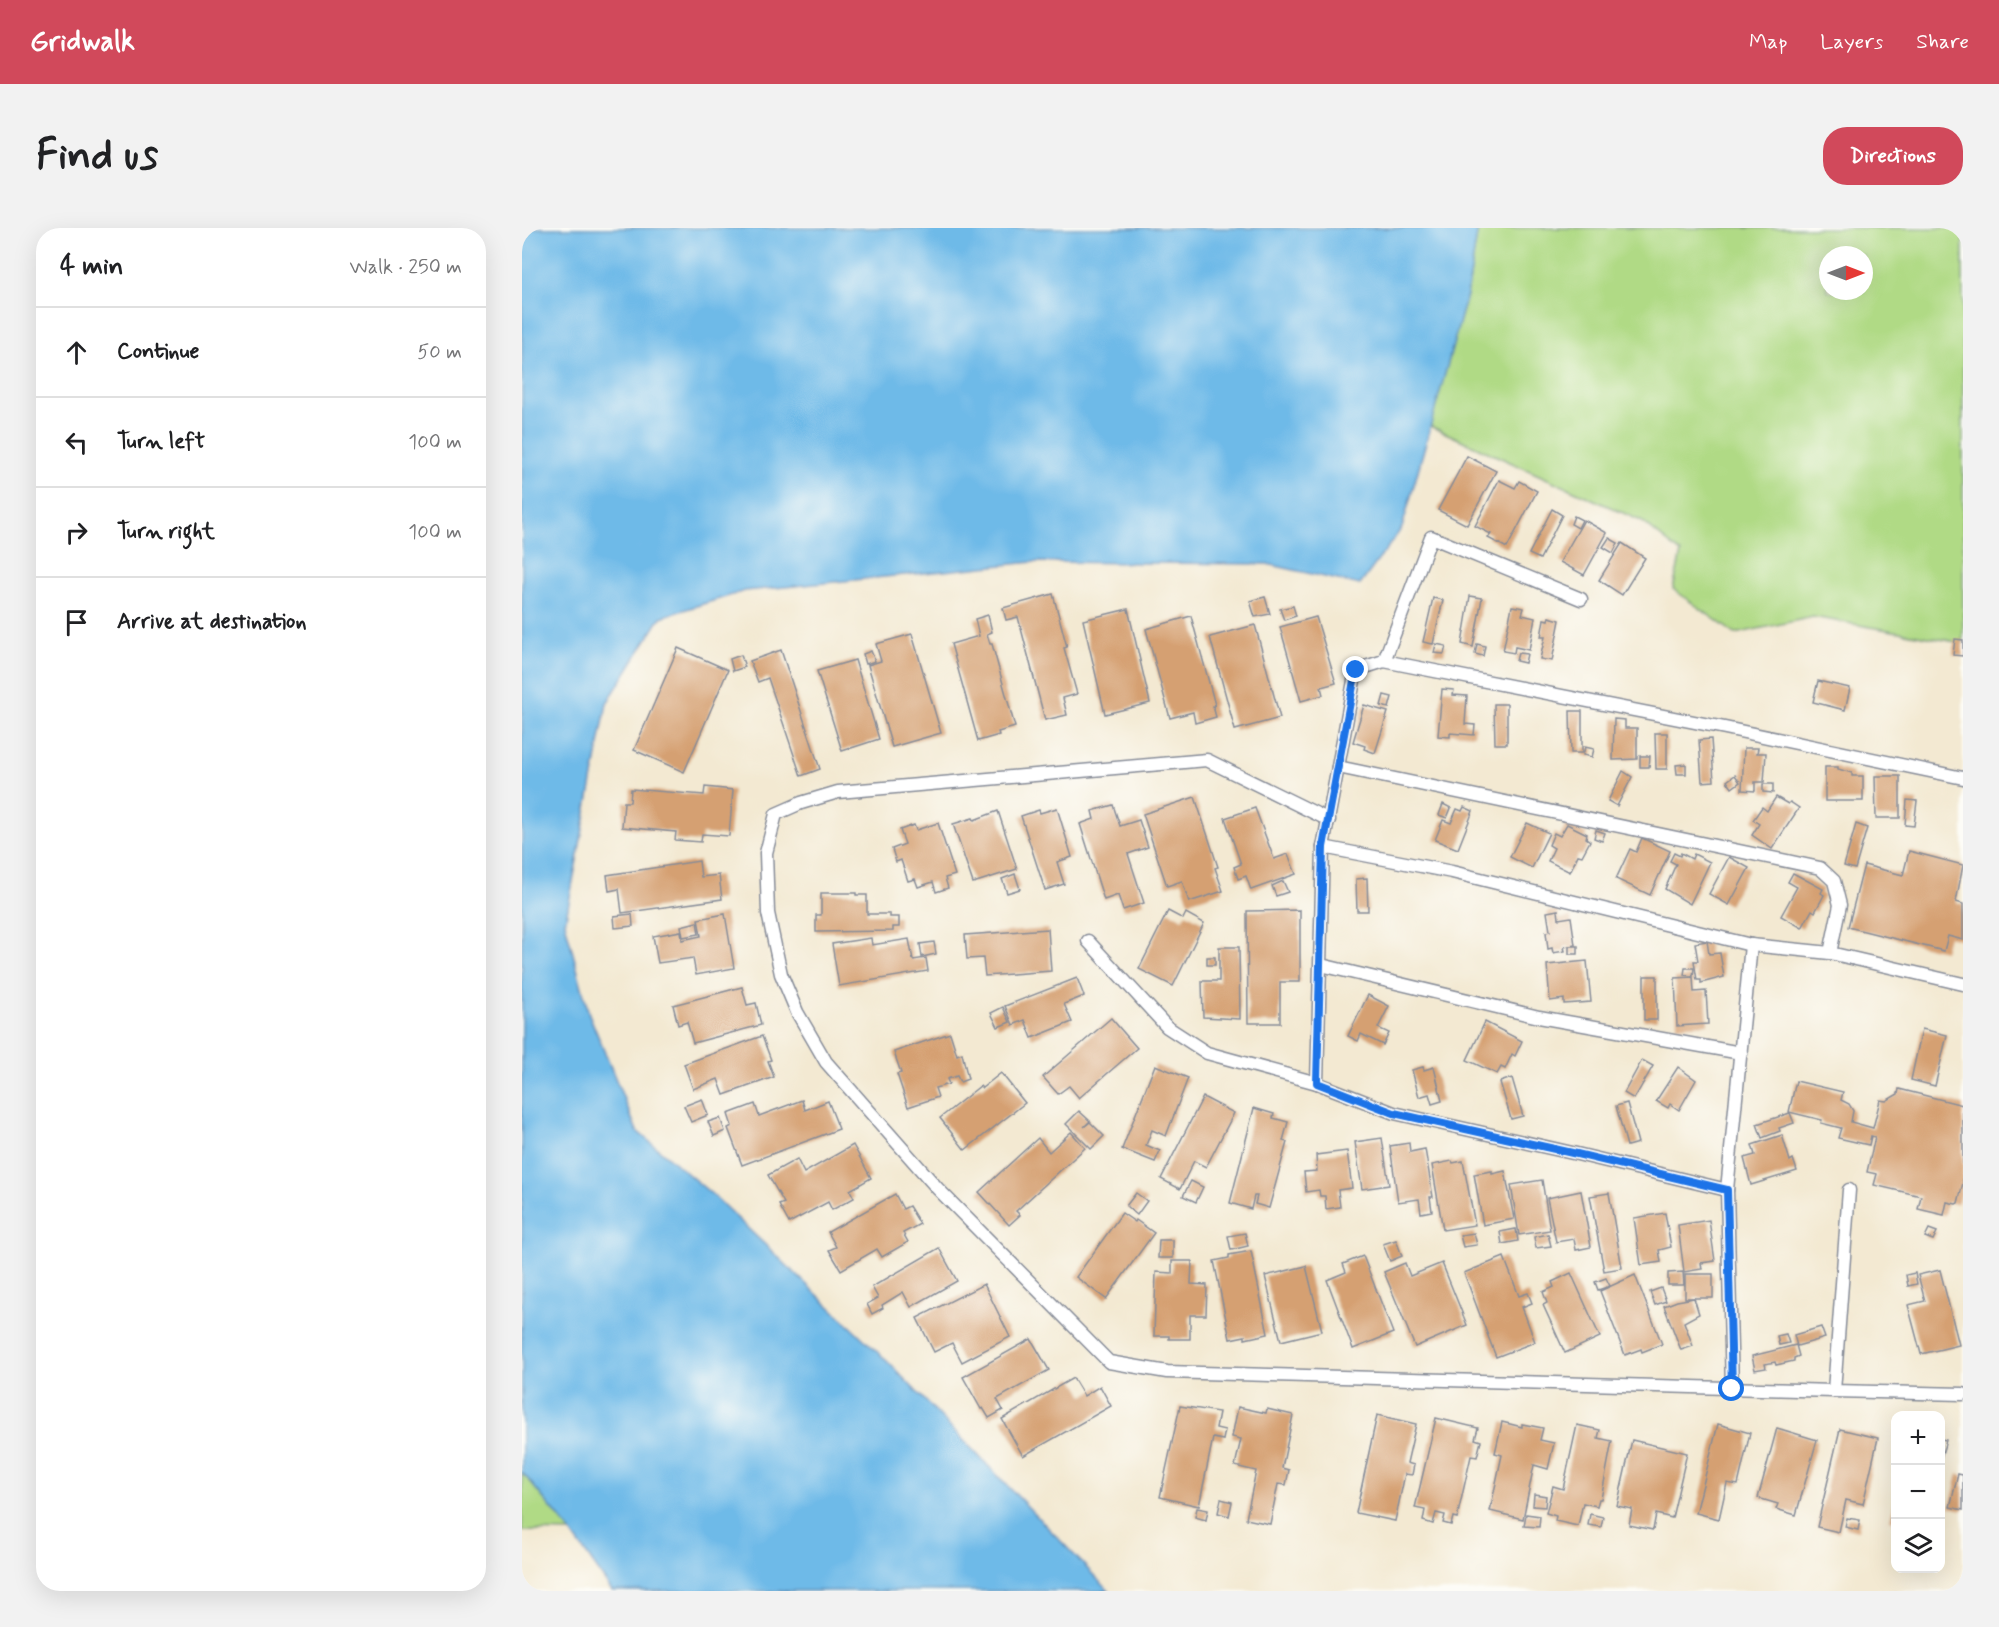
<!DOCTYPE html>
<html lang="en">
<head>
<meta charset="utf-8">
<style>
  body { margin:0; font-family:Mynerve,sans-serif; background:#f2f2f2; color:#202124 }
  .controls { position:absolute; right:18px; bottom:18px; display:grid; overflow:hidden; border-radius:12px; box-shadow:0 6px 24px #0002 }
  .controls button { width:54px; height:54px; display:grid; place-items:center; padding:0; border:0; border-bottom:2px solid #e0e0e0; background:#fff; color:#202124; font:30px sans-serif }
  .compass { position:absolute; left:1297px; top:18px; width:54px; height:54px; border-radius:50%; background:#fff; box-shadow:0 6px 24px #0002; rotate:90deg }
  .stop { position:absolute; width:18px; height:18px; margin:-14px; border:4px solid #1a73e8; border-radius:50%; background:#fff }
  .stop.end { background:#1a73e8; border-color:#fff; box-shadow:0 2px 6px #0008 }
  .list { margin:0; padding:0; list-style:none }
  h2 { display:flex; justify-content:space-between; align-items:center; height:78px; margin:0; padding:0 24px; font-size:26px }
  h2 small { font-size:20px; font-weight:400; color:#757577 }
  .list li { display:grid; grid-template-columns:39px 1fr auto; gap:18px; align-items:center; box-sizing:border-box; height:90px; padding:0 24px; border-top:2px solid #e0e0e0 }
  .list b { display:block; font-size:22px; white-space:nowrap }
  .list em { font-size:20px; font-style:normal; color:#757577 }
  .icon { flex:none; width:33px; height:33px; fill:none; stroke:currentColor; stroke-width:2; stroke-linecap:round; stroke-linejoin:round }
  .map { position:relative; flex:none; width:1441px; height:1363px; overflow:hidden; border-radius:24px }
  header { display:flex; align-items:center; gap:36px; box-sizing:border-box; height:84px; padding:0 30px; background:#d1495b; color:#fff }
  header strong { font-size:28px }
  nav { display:flex; gap:33px; margin-inline-start:auto; font-size:21px }
  .intro { display:flex; align-items:center; justify-content:space-between; box-sizing:border-box; height:144px; padding:0 36px }
  h1 { margin:0; font-size:42px }
  .button { padding:15px 27px; border-radius:24px; background:#d1495b; color:#fff; font-size:21px; font-weight:700 }
  main { display:flex; gap:36px; padding:0 36px }
  aside { flex:1; background:#fff; border-radius:24px; box-shadow:0 6px 24px #0002 }
  .map>svg:first-child { display:block }
</style>
</head>
<body>
<header>
<strong>Gridwalk</strong>
<nav><a>Map</a><a>Layers</a><a>Share</a></nav>
</header>
<div class="intro"><h1>Find us</h1><a class="button">Directions</a></div>
<main>
<aside>
<h2>4 min<small>Walk · 250 m</small></h2>
<ul class="list">
<li><svg class="icon" aria-label="ahead" viewBox="0 0 24 24"><path d="M12 20V5M6 11l6-6 6 6"/></svg><div><b>Continue</b></div><em>50 m</em></li>
<li><svg class="icon" aria-label="left" viewBox="0 0 24 24"><path d="M17 20v-9H6M10 6l-5 5 5 5"/></svg><div><b>Turn left</b></div><em>100 m</em></li>
<li><svg class="icon" aria-label="right" viewBox="0 0 24 24"><path d="M7 20v-9h11M14 6l5 5-5 5"/></svg><div><b>Turn right</b></div><em>100 m</em></li>
<li><svg class="icon" aria-label="arrive" viewBox="0 0 24 24"><path d="M6 21V4h12l-3 4 3 4H6"/></svg><div><b>Arrive at destination</b></div></li>
</ul>
</aside>
<div class="map">
<svg width="1441" height="1363" viewBox="0 0 1441 1363">
  <rect width="100%" height="100%" fill="#fdfcf7"/>
  <filter id="ink" filterUnits="userSpaceOnUse"><feTurbulence type="fractalNoise" baseFrequency=".0167" numOctaves="2"/><feDisplacementMap in="SourceGraphic" scale="12" xChannelSelector="R" yChannelSelector="G"/><feConvolveMatrix kernelMatrix="1 2 1 2 8 2 1 2 1" color-interpolation-filters="sRGB"/></filter>
  <filter id="wash" filterUnits="userSpaceOnUse"><feTurbulence type="fractalNoise" baseFrequency=".008" numOctaves="4" result="noise"/><feDisplacementMap in="SourceGraphic" scale="24" xChannelSelector="R" yChannelSelector="G"/><feGaussianBlur stdDeviation="1.35" result="paint"/><feColorMatrix in="noise" values="0 0 0 0 0 0 0 0 0 0 0 0 0 0 0 0 0 1.4 0 .05"/><feComposite in="paint" operator="in"/></filter>
  <g filter="url(#wash)">
    <rect width="100%" height="100%" fill="#f3e9d2"/>
    <g fill="#b0da85" stroke="#668472" stroke-width="1.5" fill-rule="evenodd">
      <path d="M956,0h485v415l-150,-26 -78,17 -62,-45 8,-36 -40,-32 -211,-95 37,-131zM1306,27h36v36h-36z"/>
      <path d="M0,1244l49,60 -49,-1z"/>
    </g>
    <path fill="#6ebae8" stroke="#4474a3" stroke-width="1.5" d="M0,0h956l-11,67 -65,233 -42,57 -93,-21 -234,-2 -288,29 -84,26 -54,86 -42,220 24,91 48,117 77,65 175,167 220,228h-497l-41,-59 -49,-60z"/>
    <g id="blocks">
      <g fill="#d5a072">
        <path d="M945,228l29,15 -29,54 -29,-15z"/>
        <path d="M977,252l16,8 4,-7 18,10 -30,57 -19,-10 3,-4 -16,-8z"/>
        <path d="M1030,281l10,6 -22,44 -11,-5z"/>
        <path d="M1052,288l8,4 -4,8 -7,-4z"/>
        <path d="M1062,292l23,13 -23,42 -24,-13z"/>
        <path d="M1087,310l9,5 -5,10 -10,-6z"/>
        <path d="M1100,315l23,15 -23,37 -23,-15z"/>
        <path d="M531,366l14,53 -3,1 13,46 -14,4 4,17 -22,5 -27,-103 -12,3 -3,-12z"/>
        <path d="M948,368l12,2 -9,49 -11,-3z"/>
        <path d="M743,369l5,17 -15,3 -5,-16z"/>
        <path d="M911,370l10,2 -10,44 -10,-2z"/>
        <path d="M771,378l3,10 -12,4 -4,-11z"/>
        <path d="M990,378l12,2 -2,7 13,3 -6,32 -14,-3 -1,6 -11,-2z"/>
        <path d="M606,381l22,94 -45,11 -22,-94z"/>
        <path d="M466,387l4,17 -5,2 3,10h2l23,83 -17,5 1,3 -21,6 -27,-97 28,-8 -4,-17z"/>
        <path d="M669,388l24,89 -2,1 3,11 -21,6 -2,-11 -23,6 -24,-89z"/>
        <path d="M794,389l20,66 -15,4 2,8 -22,6 -21,-74z"/>
        <path d="M1027,389l11,3 -8,41 -12,-2 5,-22h-4l3,-18 4,1z"/>
        <path d="M733,397l25,93 -45,12 -25,-93z"/>
        <path d="M390,406l29,99 -49,14 -24,-82 13,-4 -5,-17z"/>
        <path d="M1433,411l8,1v16l-10,-1z"/>
        <path d="M914,416l10,2 -2,8 -10,-1z"/>
        <path d="M955,416l8,2 -2,10 -8,-2z"/>
        <path d="M156,420l50,22 -44,102 -50,-22z"/>
        <path d="M259,422l39,119 -19,7 -33,-98 -10,4 -8,-21z"/>
        <path d="M349,423l4,10 -9,3 -3,-10z"/>
        <path d="M996,425l9,1 -2,9 -9,-2z"/>
        <path d="M219,427l4,12 -12,4 -3,-12z"/>
        <path d="M333,432l24,79 -37,12 -25,-80z"/>
        <path d="M1296,453l32,7 -5,22 -32,-8z"/>
        <path d="M920,461l12,1 -1,5 14,1 -2,28 10,1 -1,10 -24,-2v4l-12,-1z"/>
        <path d="M862,467l8,2 -3,11 -8,-2z"/>
        <path d="M972,476h13v40h-12z"/>
        <path d="M842,477l24,7 -13,41 -11,-4 1,-3 -12,-4z"/>
        <path d="M1048,483h12v42h-11z"/>
        <path d="M1092,491l11,1v8h12v31l-24,1z"/>
        <path d="M1133,505h12v36h-11z"/>
        <path d="M1189,511l3,42 -12,1 -3,-42z"/>
        <path d="M1063,519l9,2 -2,8 -9,-2z"/>
        <path d="M1222,520h14l-1,5h9l-2,29h-9v9l-13,-1z"/>
        <path d="M1118,528h10l-1,11h-9z"/>
        <path d="M1164,536v10h-9l-1,-9z"/>
        <path d="M1303,539h13v2l14,4v3h11v25h-38z"/>
        <path d="M1101,543l9,6 -15,29 -9,-5z"/>
        <path d="M1213,547l5,7 -8,6 -5,-7z"/>
        <path d="M1353,548h25v42h-24z"/>
        <path d="M1241,556h10v9l-10,-1z"/>
        <path d="M183,559l28,3 -4,46 -27,-2 -1,8 -26,-2 1,-8 -54,-5 2,-25h6l1,-13 73,6z"/>
        <path d="M673,569l23,70 -3,1 8,23 -34,11 -7,-21 -15,5 -24,-72z"/>
        <path d="M1254,569l12,7 2,-2 9,6 -27,41 -20,-14 7,-11 -6,-4 9,-13 5,4z"/>
        <path d="M1385,572l10,1 -3,25 -9,-1z"/>
        <path d="M921,576l8,4 -4,10 -8,-3z"/>
        <path d="M591,577l7,21 19,-6 9,27 -20,7 16,49 -21,7 -5,-15 -14,5 -24,-76 14,-5 -2,-8z"/>
        <path d="M942,579l9,4 -15,38 -23,-9 8,-20 8,3 6,-14 5,2z"/>
        <path d="M535,580l15,49 -15,5 7,22 -19,6 -24,-74 18,-6 1,3z"/>
        <path d="M733,580l19,51 14,-5 8,20 -45,16 -5,-14 -8,3 -4,-12 7,-3 -16,-46z"/>
        <path d="M476,583l19,58 -44,14 -20,-59 20,-6 1,2z"/>
        <path d="M416,595l17,52 -10,3 3,10 -12,4 -3,-10 -15,5 -3,-8 -7,2 -7,-21 -5,2 -4,-13 13,-5 -5,-14 14,-5 2,5z"/>
        <path d="M1005,595l22,10 -17,35 -22,-11z"/>
        <path d="M1045,596l20,10 -1,4 4,3 -8,15 -4,-1 -8,17 -22,-11 6,-13 -5,-3 5,-12 6,3z"/>
        <path d="M1334,596l11,4 -12,41 -11,-3z"/>
        <path d="M1074,602l9,3 -3,8 -8,-3z"/>
        <path d="M1120,610l28,13 -20,44 -34,-16 14,-30 6,3z"/>
        <path d="M1387,623l54,14 -7,37 7,2v36l-15,-4 -4,15 -96,-24 16,-62 39,10z"/>
        <path d="M1152,625l6,3 1,-3 11,6 2,-5 16,8 -20,42 -25,-15 11,-25 -6,-3z"/>
        <path d="M1207,629l20,11 -20,37 -20,-11z"/>
        <path d="M177,633l2,16 18,-2 3,24 -100,14 -3,-24 -10,2 -2,-16z"/>
        <path d="M1271,645l30,16 -2,4 3,2 -9,17 -3,-2 -10,18 -21,-12 16,-29 -9,-5z"/>
        <path d="M493,646l5,15 -13,4 -5,-14z"/>
        <path d="M845,650l1,33h-11l-1,-32z"/>
        <path d="M761,653l5,11 -12,4 -4,-10z"/>
        <path d="M299,665h35v2h11v19h23v3h9v10h-6v4l-77,1v-17h5z"/>
        <path d="M778,682v72h-20v41h-32l-1,-112z"/>
        <path d="M1036,682l1,9 12,-2 4,28 -11,2 1,4 -12,2 -1,-5 -4,1 -2,-17 4,-1 -3,-19z"/>
        <path d="M646,683l15,8 3,-6 18,10 -31,63 -34,-17z"/>
        <path d="M110,686l1,12 -18,2 -1,-12z"/>
        <path d="M203,686l9,54 -38,7 -3,-17 -35,5 -5,-27 28,-5 1,9 19,-4 -3,-17z"/>
        <path d="M175,694l2,12 -16,3 -2,-11z"/>
        <path d="M526,701l3,42 -66,5 -2,-18 -16,1 -2,-24z"/>
        <path d="M349,710l1,7 37,-6 4,21 13,-2 2,13 -89,15 -7,-42z"/>
        <path d="M1185,713l2,13 11,-1 4,24 -23,6v-3h-4l-3,-19h4l-3,-18z"/>
        <path d="M412,714l2,12 -14,3 -2,-13z"/>
        <rect x="1047" y="718" width="9" height="8"/>
        <path d="M697,719h20l1,72 -37,-2 -1,-36h17z"/>
        <rect x="685" y="729" width="8" height="8"/>
        <path d="M1065,733l4,41 -27,2v-5l-14,2 -3,-36z"/>
        <path d="M1163,740h9l-1,8 -9,-1z"/>
        <rect x="1122" y="748" width="13" height="44"/>
        <path d="M1171,749l1,15 12,-1 2,33 -31,2 -2,-48z"/>
        <path d="M555,750l7,18 -20,8 8,18 -40,16 -7,-18 -12,5 -8,-19z"/>
        <path d="M220,759l5,18 9,-2 5,22 -68,18 -6,-21 -9,3 -5,-20z"/>
        <path d="M846,767l21,11 -11,22 11,5 -6,12 -22,-11 -3,7 -10,-5z"/>
        <path d="M481,779l7,15 -12,5 -7,-14z"/>
        <path d="M589,790l26,30 -58,50 -10,-12 -11,8 -15,-17z"/>
        <path d="M963,794l37,19 -7,15 -3,-2 -7,15 -4,-2 -4,7 -30,-14z"/>
        <path d="M1400,801l25,6 -12,51 -24,-6z"/>
        <path d="M428,805l7,22 5,-2 6,26 -8,3 -3,-6 -10,3 2,5 -14,4 3,9 -30,10 -11,-33 4,-1 -7,-21z"/>
        <path d="M240,808l9,24 -3,1 6,16 -50,18 -6,-16 -25,10 -9,-25z"/>
        <path d="M1120,832l11,6 -19,33 -10,-6z"/>
        <path d="M633,837l33,13 -22,58 -14,-6 -6,15 14,6 -5,11 -33,-13z"/>
        <path d="M901,839l1,3 10,-3 8,34 -10,3 -3,-10 -10,3 -7,-27z"/>
        <path d="M1156,839l18,13 -17,30 -9,-6 -2,4 -12,-7z"/>
        <path d="M479,845l24,30 -60,47 -25,-32 40,-32 2,2z"/>
        <path d="M990,850l11,38 -12,3 -11,-37z"/>
        <path d="M1274,853l47,11 -2,8 8,4 4,7 -2,11 22,6 7,-28 6,1 12,-7 1,-5 64,16v78l-5,20 -2,1 -9,-2 -3,13 -26,-6 3,-13 -47,-11 3,-11 -10,-2 8,-35 -4,-1 -2,9 -31,-7 3,-10 -20,-5 1,-3 -33,-8z"/>
        <path d="M681,869l31,16 -28,54 -12,-6 -14,28 -19,-10z"/>
        <path d="M180,871l6,16 -17,7 -7,-16z"/>
        <path d="M280,872l3,10 23,-9 11,28 -97,36 -14,-37 4,-2 -4,-12 27,-10 4,12z"/>
        <path d="M1105,875l11,40 -11,3 -11,-40z"/>
        <path d="M732,880l20,6 -1,4 15,4 -5,19 4,1 -18,66 -14,-4 2,-8h-3l-3,13 -21,-6z"/>
        <path d="M557,883l11,10 -6,6 6,-5 14,14 -13,13 -25,-25z"/>
        <path d="M1268,885l4,10 -15,5 1,3 -18,7 -5,-14z"/>
        <path d="M198,890l5,13 -11,5 -6,-14z"/>
        <path d="M549,904l14,16 -69,63 4,4 -11,10 -30,-33 59,-54 11,14z"/>
        <path d="M1260,907l8,26 3,-2 4,12 -46,14 -7,-27 11,-3 -3,-10z"/>
        <path d="M860,910l7,47 -27,4 -7,-47z"/>
        <path d="M887,915l1,9 15,-3 8,48h-3l2,14 -11,2 -2,-14 -21,3 -8,-56z"/>
        <path d="M331,917l18,33 -21,12 4,8 -22,12 -4,-8 -39,21 -10,-18 5,-2 -16,-28 29,-16 7,14z"/>
        <path d="M825,923l5,37 -14,2 2,17 -14,2 -1,-13h-5l-1,-6 -13,2 -2,-20 13,-1 -1,-16z"/>
        <path d="M930,933l1,2 10,-2 12,64 -32,5 -11,-65z"/>
        <path d="M970,943v3l13,-3 9,48 -31,6 -9,-51z"/>
        <path d="M1020,952l8,50 -31,5 -8,-50z"/>
        <path d="M669,953l12,6 -7,15 -13,-6z"/>
        <path d="M1059,963l10,56 -15,3 -2,-11 -18,3 -9,-44z"/>
        <path d="M614,965l11,8 -10,14 -11,-9z"/>
        <path d="M1087,965l13,75 -18,3 -14,-75z"/>
        <path d="M373,966l8,15 6,-3 11,18 -17,9 5,9 -26,15 -5,-8 -36,21 -12,-20 7,-3 -8,-15z"/>
        <path d="M600,985l13,9 1,-2 18,13 -48,66 -30,-22z"/>
        <path d="M1143,985l6,34 -12,3 2,12 -20,3 -7,-47z"/>
        <path d="M1187,992l6,41 -14,2 1,6 -18,3 -6,-47z"/>
        <path d="M994,1001l2,12 -16,3 -2,-12z"/>
        <path d="M1407,1001l8,3 -4,8 -8,-3z"/>
        <path d="M723,1005l3,13 -17,4 -3,-14z"/>
        <path d="M952,1005l3,12 -14,2 -3,-12z"/>
        <path d="M1026,1006l3,12 -15,2 -2,-11z"/>
        <path d="M637,1012h14v18h-15z"/>
        <path d="M874,1012l6,16 -12,5 -7,-17z"/>
        <path d="M417,1020l18,33 -46,26 -8,-15 -21,13 1,3 -11,6 -5,-10 11,-6 -6,-11z"/>
        <path d="M729,1023l17,83 -23,5v-3l-15,3 -16,-78 15,-3v-3z"/>
        <path d="M841,1028l30,77 -40,16 -26,-69 19,-8 -3,-8z"/>
        <path d="M982,1029l15,39 9,-3 4,10 -10,4 13,35 -39,15 -32,-84z"/>
        <path d="M650,1033h20l-1,23 16,1 -1,30h-16v24h-21v-3h-15l2,-64 16,1z"/>
        <path d="M883,1035l5,13 32,-13 25,62 -52,22 -31,-75z"/>
        <path d="M784,1038l16,65 -41,10 -16,-65z"/>
        <path d="M1418,1042l19,75 -38,9 -13,-49 17,-4 -7,-26z"/>
        <path d="M1161,1044l1,13h-16v-12z"/>
        <path d="M1049,1045l29,64 -35,16 -22,-48 4,-2 -4,-11 11,-5 -2,-5z"/>
        <path d="M1393,1045l2,11 -9,2 -2,-11z"/>
        <rect x="1163" y="1046" width="28" height="24"/>
        <path d="M1113,1047l27,69 -20,8 -1,-3 -16,6 -25,-64z"/>
        <path d="M1084,1050l4,8 -12,4 -3,-8z"/>
        <path d="M462,1056l26,53 -48,25 -10,-19 -18,9 -17,-34z"/>
        <path d="M1139,1060l5,13 -11,4 -5,-13z"/>
        <path d="M1172,1070l5,16 -15,8 9,24 -12,4 -17,-44 13,-5z"/>
        <path d="M1299,1099l4,11 -28,8 -3,-11z"/>
        <path d="M1264,1106l3,9 -10,2 -2,-9z"/>
        <path d="M509,1111l18,31 -52,29 6,11 -14,8 -6,-10 -2,1 -18,-32z"/>
        <path d="M1274,1117l3,11 -5,2v3l-18,4 -1,-3 -10,2 1,4 -11,2 -3,-14z"/>
        <path d="M551,1150l11,18 16,-10 11,20 -88,50 -21,-37z"/>
        <path d="M658,1178l39,6 -3,16 9,2 -2,10 -10,-2 -14,68 -39,-9z"/>
        <path d="M716,1179l28,6 1,-4 26,6 -11,53 7,2 -3,15 -8,-1 -8,40 -24,-5 10,-48 -21,-5 6,-27 -9,-2z"/>
        <path d="M855,1187l39,9 -9,39 7,2 -2,10 -7,-1 -10,47 -39,-8z"/>
        <path d="M914,1190l42,10 -3,11 6,2 -4,16 -6,-1 -14,62 -4,-1 -2,8 -8,-2 2,-8 -9,-2 -3,11 -10,-3 2,-11 -10,-2z"/>
        <path d="M980,1194l20,5v-3l21,4 -3,12 14,3 -6,26 -14,-4 -11,54 -33,-8 12,-56 -7,-2z"/>
        <path d="M1196,1196l32,9 -12,52 -11,-2 -8,36 -23,-6z"/>
        <path d="M1055,1197l23,5 -2,8 14,3 -11,58h-2l-2,7 -14,-3 -5,23 -23,-5 1,-5 -10,-3 7,-27 10,3z"/>
        <path d="M1255,1200l40,12 -21,75 -20,-6 2,-5 -20,-6z"/>
        <path d="M1318,1201l38,9 -15,66 -17,-4 -7,32 -22,-5z"/>
        <path d="M1419,1211l5,1 -5,18z"/>
        <path d="M1110,1212l55,13 -15,65 -16,-4 -3,16 -24,-5 3,-16 -15,-3z"/>
        <path d="M1436,1246l5,1v35l-13,-3z"/>
        <path d="M1012,1266l12,2 -1,11 -12,-1z"/>
        <path d="M699,1271l11,3 -3,14 -11,-3z"/>
        <path d="M1373,1272h1v21l-6,-1z"/>
        <path d="M675,1280l11,2 -2,10 -11,-3z"/>
        <path d="M1004,1286l14,2 -1,11 -15,-1z"/>
        <path d="M1068,1286l13,3 -2,10 -13,-2z"/>
        <path d="M1325,1290l13,2 -2,10 -13,-3z"/>
      </g>
    </g>
  </g>
  <g filter="url(#ink)">
    <use href="#blocks" fill-opacity="0" stroke="#878c98" stroke-width="1.5"/>
    <g fill="none" stroke-linecap="round" stroke-linejoin="round">
      <g stroke="#878c98" stroke-width="15">
        <g id="lane">
          <path d="M862,433l47,-124 150,62"/>
          <path d="M816,539l482,101 14,13 6,24 -10,48"/>
          <path d="M1441,550l-238,-50 -341,-67 -28,9 -33,177 129,25 299,73 79,8 133,31"/>
          <path d="M807,592l-122,-60 -369,32 -37,11 -25,11 -10,39 2,60 13,61 16,38 29,50 112,127 171,173 58,10 667,19"/>
          <path d="M801,619l-6,236 77,30 183,41 150,36 24,-245"/>
          <path d="M566,713l79,86 40,26 110,30"/>
          <path d="M799,737l218,52 202,36"/>
          <path d="M1205,962l5,199"/>
          <path d="M1327,962l-15,201 129,3"/>
        </g>
      </g>
      <use href="#lane" stroke="#fff" stroke-width="12"/>
    </g>
  </g>
  <g fill="none" stroke-linecap="round" stroke-linejoin="round" filter="url(#ink)">
    <path stroke="#1a73e8" stroke-width="8" d="M834,442l-33,177 -6,236 77,30 183,41 150,36 5,199"/>
  </g>
</svg>
<div class="controls">
<button>+</button>
<button>−</button>
<button><svg class="icon" aria-label="layers" viewBox="0 0 24 24"><path d="M12 4l9 5-9 5-9-5zM3 14l9 5 9-5"/></svg></button>
</div>
<svg class="compass" viewBox="-18 -18 36 36"><path d="M0-13l5 13h-10z" fill="#e53935"/><path d="M0 13l5-13h-10z" fill="#757577"/></svg>
<div class="stop" style="left:1210px;top:1161px"></div>
<div class="stop end" style="left:834px;top:442px"></div>
</div>
</main>
</body>
</html>
